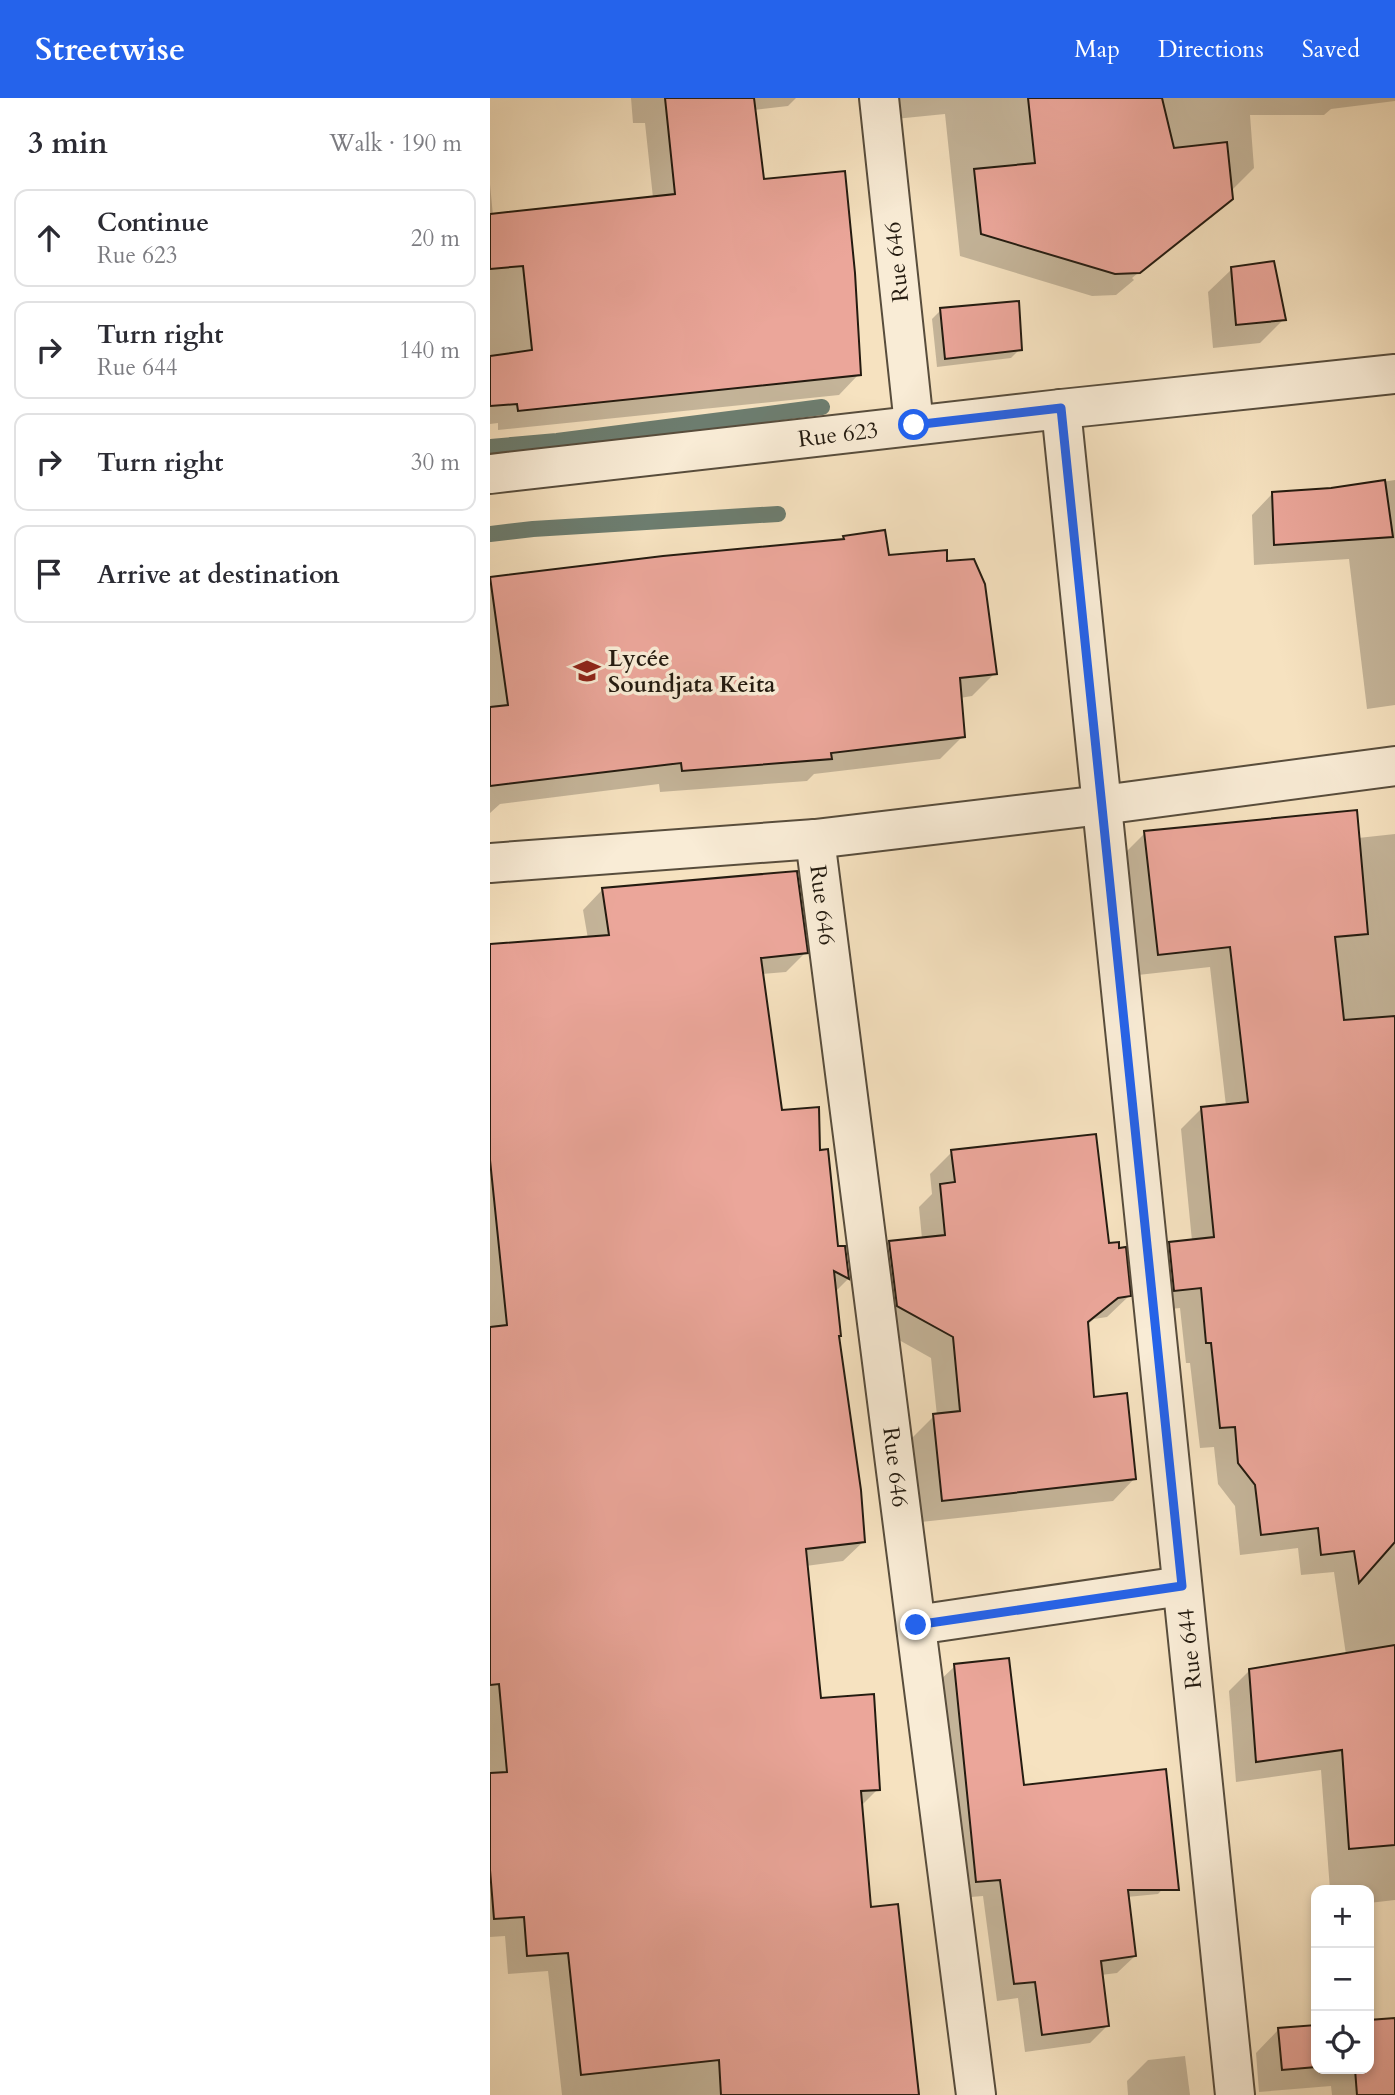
<!DOCTYPE html>
<html lang="en">
<head>
<meta charset="utf-8">
<style>
  body { margin:0; font-family:Cardo,serif; background:#f7f7f7; color:#2b2b33 }
  .controls { position:absolute; right:21px; bottom:21px; display:grid; overflow:hidden; border-radius:14px; box-shadow:0 4px 10px #0003 }
  .controls button { width:63px; height:63px; display:grid; place-items:center; padding:0; border:0; border-bottom:2px solid #e1e1e2; background:#fff; color:#2b2b33; font:35px sans-serif }
  .stop { position:absolute; width:21px; height:21px; margin:-16px; border:5px solid #2563eb; border-radius:50%; background:#fff }
  .stop.end { background:#2563eb; border-color:#fff; box-shadow:0 2px 7px #0008 }
  .list { margin:0; padding:0; list-style:none }
  h2 { display:flex; justify-content:space-between; align-items:center; height:91px; margin:0; padding:0 28px; font-size:30px }
  h2 small { font-size:23px; font-weight:400; color:#7c7c81 }
  .list li { display:grid; grid-template-columns:46px 1fr auto; gap:21px; align-items:center; box-sizing:border-box; height:98px; margin:0 14px 14px; padding:0 14px; border:2px solid #e1e1e2; border-radius:14px }
  .list b { display:block; font-size:26px; white-space:nowrap }
  .list p { margin:0; font-size:23px; white-space:nowrap; color:#7c7c81 }
  .list em { font-size:23px; font-style:normal; color:#7c7c81 }
  .icon { flex:none; width:38px; height:38px; fill:none; stroke:currentColor; stroke-width:2; stroke-linecap:round; stroke-linejoin:round }
  .map { position:relative; flex:none; width:905px; height:1997px; overflow:hidden }
  header { display:flex; align-items:center; gap:42px; box-sizing:border-box; height:98px; padding:0 35px; background:#2563eb; color:#fff }
  header strong { font-size:33px }
  nav { display:flex; gap:38px; margin-inline-start:auto; font-size:24px }
  main { display:flex }
  aside { flex:1; background:#fff }
  .map>svg:first-child { display:block }
</style>
</head>
<body>
<header>
<strong>Streetwise</strong>
<nav><a>Map</a><a>Directions</a><a>Saved</a></nav>
</header>
<main>
<aside>
<h2>3 min<small>Walk · 190 m</small></h2>
<ul class="list">
<li><svg class="icon" aria-label="ahead" viewBox="0 0 24 24"><path d="M12 20V5M6 11l6-6 6 6"/></svg><div><b>Continue</b><p>Rue 623</p></div><em>20 m</em></li>
<li><svg class="icon" aria-label="right" viewBox="0 0 24 24"><path d="M7 20v-9h11M14 6l5 5-5 5"/></svg><div><b>Turn right</b><p>Rue 644</p></div><em>140 m</em></li>
<li><svg class="icon" aria-label="right" viewBox="0 0 24 24"><path d="M7 20v-9h11M14 6l5 5-5 5"/></svg><div><b>Turn right</b></div><em>30 m</em></li>
<li><svg class="icon" aria-label="arrive" viewBox="0 0 24 24"><path d="M6 21V4h12l-3 4 3 4H6"/></svg><div><b>Arrive at destination</b></div></li>
</ul>
</aside>
<div class="map">
<svg width="905" height="1997" viewBox="0 0 905 1997">
  <rect width="100%" height="100%" fill="#f6e2c0"/>
  <filter id="stains"><feTurbulence type="fractalNoise" baseFrequency=".00286" numOctaves="4"/><feColorMatrix values="0 0 0 0 .2 0 0 0 0 .09 0 0 0 0 .02 0 0 0 .5 -.17"/></filter>
  <radialGradient id="worn" r=".72"><stop offset=".6" stop-color="#630" stop-opacity="0"/><stop offset="1" stop-color="#630" stop-opacity=".3"/></radialGradient>
  <g fill="#0003">
    <path d="M141,0h165l-8,8 -34,4 8,71 97,193 -20,21 -341,35v-7l-8,1v-240l3,32 160,-18 -8,-75h-12z"/>
    <path d="M403,0h502v3l-64,8 -7,6h-74l4,53 -22,22 -1,8 -20,20v-4l-79,64 2,2 -18,15 -24,1 -132,-40 -15,-142 -50,5z"/>
    <path d="M742,171l52,50 -24,24 -47,5 -5,-56z"/>
    <path d="M451,212l79,39 -9,9 -74,9 -5,-48z"/>
    <path d="M905,382v225l-28,4 -18,-150 -95,6 -2,-50 20,-21 59,-4z"/>
    <path d="M354,439l44,20 57,6 50,110 -23,23 -12,2 3,38 -23,23 -126,15 -7,7 -147,11 -1,-8 -159,20 -10,9v-235l173,-20 178,-17z"/>
    <path d="M655,735l213,5 37,-4v1066l-26,3v-13h-39l-9,-120 -85,12 -7,-91 21,-21 96,-15 -12,-83 -33,3 -3,-27 -58,7 -5,-49 -17,-22 -4,-37 -14,1 -10,-85h-4l-6,-55 -26,3 -5,-46 21,-21 22,-3 -11,-112 21,-21 24,-2 -16,-139 -72,8 -14,-121z"/>
    <path d="M112,792l204,62 -20,20 -24,2 19,138 38,40 17,96 8,-1 4,32 -13,13 3,44 25,206 -20,19 -37,5 14,134 58,89 -18,18 9,102 47,173h2l2,13h-358l-14,-124 -40,3 -3,-38 -15,1v-978l98,-20 -5,-29z"/>
    <path d="M462,1054l156,93 21,51 -22,21 -13,2 -7,6 6,74 41,80 -21,22 -192,21 -9,-84 22,-22h3l-6,-58 -55,-31 -8,-62 21,-22 33,-4 -3,-32 13,-13 -2,-20z"/>
    <path d="M465,1568l67,121 153,89 -17,18 -31,3 8,59 -18,17 -16,2 7,50 -18,18 -65,9 -7,-54 -21,3 -14,-105 -24,2 -22,-215z"/>
    <path d="M905,1922v75h-63l-1,-9 -72,6 -3,-39 23,-24 37,-3v43h53v-47z"/>
    <path d="M695,1958l5,39h-62l-1,-14 21,-21z"/>
  </g>
  <g fill="none" stroke-linecap="round" stroke-linejoin="round">
    <g stroke="#6d7d6f" stroke-width="16">
      <path d="M0,349l67,-6 265,-34"/>
      <path d="M0,436l43,-5 245,-15"/>
    </g>
  </g>
  <g fill="#eba69a" stroke="#241b10" stroke-width="2">
    <path d="M175,0h89l10,81 81,-8 10,102 6,102 -343,36 -1,-7 -27,2v-50l42,-6 -9,-84 -33,3v-55l185,-20z"/>
    <path d="M538,0h134l12,50 53,-6 6,57 -93,74 -25,1 -134,-40 -7,-65 61,-6z"/>
    <path d="M784,163l12,59 -50,5 -5,-58z"/>
    <path d="M529,203l3,49 -77,9 -5,-51z"/>
    <path d="M895,382l8,57 -119,8 -2,-53 59,-4z"/>
    <path d="M395,432l4,25 58,-5v11l27,-2 11,25 12,90 -37,4 5,59 -134,16 1,6 -150,12 -1,-8 -191,23v-79l18,-2 -18,-128 173,-21 181,-17 -1,-3z"/>
    <path d="M867,712l11,124 -33,3 9,83 51,-4v526l-36,41 -5,-32 -33,4 -3,-27 -57,7 -6,-50 -17,-22 -3,-36 -15,1 -9,-85h-5l-5,-55 -27,3 -5,-49 45,-5 -13,-130 47,-5 -18,-155 -72,8 -14,-124z"/>
    <path d="M307,773l11,82 -47,5 21,152 37,-3 1,43 8,-1 10,97h7l4,33 -15,-8 7,65h-2l22,154 4,52 -59,7 15,149 53,-4 6,96 -19,1 10,116 27,-3 21,191h-198l-2,-35 -138,15 -13,-122 -41,3 -3,-39 -30,2 -4,-49v-97l17,-1 -8,-88 -9,1v-358l17,-2 -17,-165v-216l119,-9 -7,-47z"/>
    <path d="M606,1036l13,109 10,-1v6l7,-1 5,49 -13,2 -30,24 6,75 33,-4 9,86 -194,22 -9,-87 27,-3 -7,-74 -56,-31 -8,-65 56,-6 -5,-51 15,-2 -4,-32z"/>
    <path d="M905,1547v200l-46,4 -7,-99 -86,12 -7,-93z"/>
    <path d="M519,1560l15,127 142,-16 13,121h-51l8,66 -35,5 8,65 -67,9 -7,-53 -21,2 -14,-104 -24,2 -22,-218z"/>
    <path d="M905,1920v77h-38l-2,-26h14v-49z"/>
    <path d="M826,1927v42l-34,3 -4,-42z"/>
  </g>
  <g fill="none" stroke-linecap="round" stroke-linejoin="round">
    <g stroke="#584d3c" stroke-width="42">
      <g id="street">
        <path d="M389,0l35,327"/>
        <path d="M571,311l174,1686"/>
        <path d="M0,376l571,-65 334,-35"/>
        <path d="M325,741l161,1256"/>
        <path d="M0,765l325,-24 287,-34 293,-39"/>
        <path d="M426,1527l266,-39"/>
      </g>
    </g>
    <use href="#street" stroke="#f9ecd6" stroke-width="38"/>
  </g>
  <g fill="none" stroke-linecap="round" stroke-linejoin="round">
    <path stroke="#2563eb" stroke-width="9" d="M424,327l147,-17 121,1178 -266,39"/>
  </g>
  <defs>
    <g id="school-bare" transform="scale(2.1)"><path d="M0-5L7-2L0 1L-7-2ZM-4 1L0 2.5L4 1V4Q0 6-4 4Z" fill="#8f2418" stroke="#f9ecd6" stroke-width="2.5" paint-order="stroke"/></g>
  </defs>
  <g fill-rule="evenodd">
    <use href="#school-bare" x="97" y="573"/>
  </g>
  <g text-anchor="middle" stroke-width="7" stroke-linejoin="round" paint-order="stroke">
    <g font-size="23" fill="#241b10" stroke="#f9ecd6">
      <text transform="translate(406 164) rotate(-96)" y="8">Rue 646</text>
      <text transform="translate(348 336) rotate(-7)" y="8">Rue 623</text>
      <text transform="translate(333 807) rotate(83)" y="8">Rue 646</text>
      <text transform="translate(406 1369) rotate(83)" y="8">Rue 646</text>
      <text transform="translate(699 1551) rotate(-96)" y="8">Rue 644</text>
    </g>
    <g font-size="23" font-weight="bold" fill="#241b10" stroke="#f9ecd6" text-anchor="start">
      <text x="118" y="568">Lycée<tspan x="118" dy="26">Soundjata Keita</tspan></text>
    </g>
  </g>
  <rect width="100%" height="100%" filter="url(#stains)"/>
  <rect width="100%" height="100%" fill="url(#worn)"/>
</svg>
<div class="controls">
<button>+</button>
<button>−</button>
<button><svg class="icon" aria-label="locate" viewBox="0 0 24 24"><circle cx="12" cy="12" r="6"/><path d="M12 2v4M12 18v4M2 12h4M18 12h4"/></svg></button>
</div>
<div class="stop" style="left:424px;top:327px"></div>
<div class="stop end" style="left:426px;top:1527px"></div>
</div>
</main>
</body>
</html>
